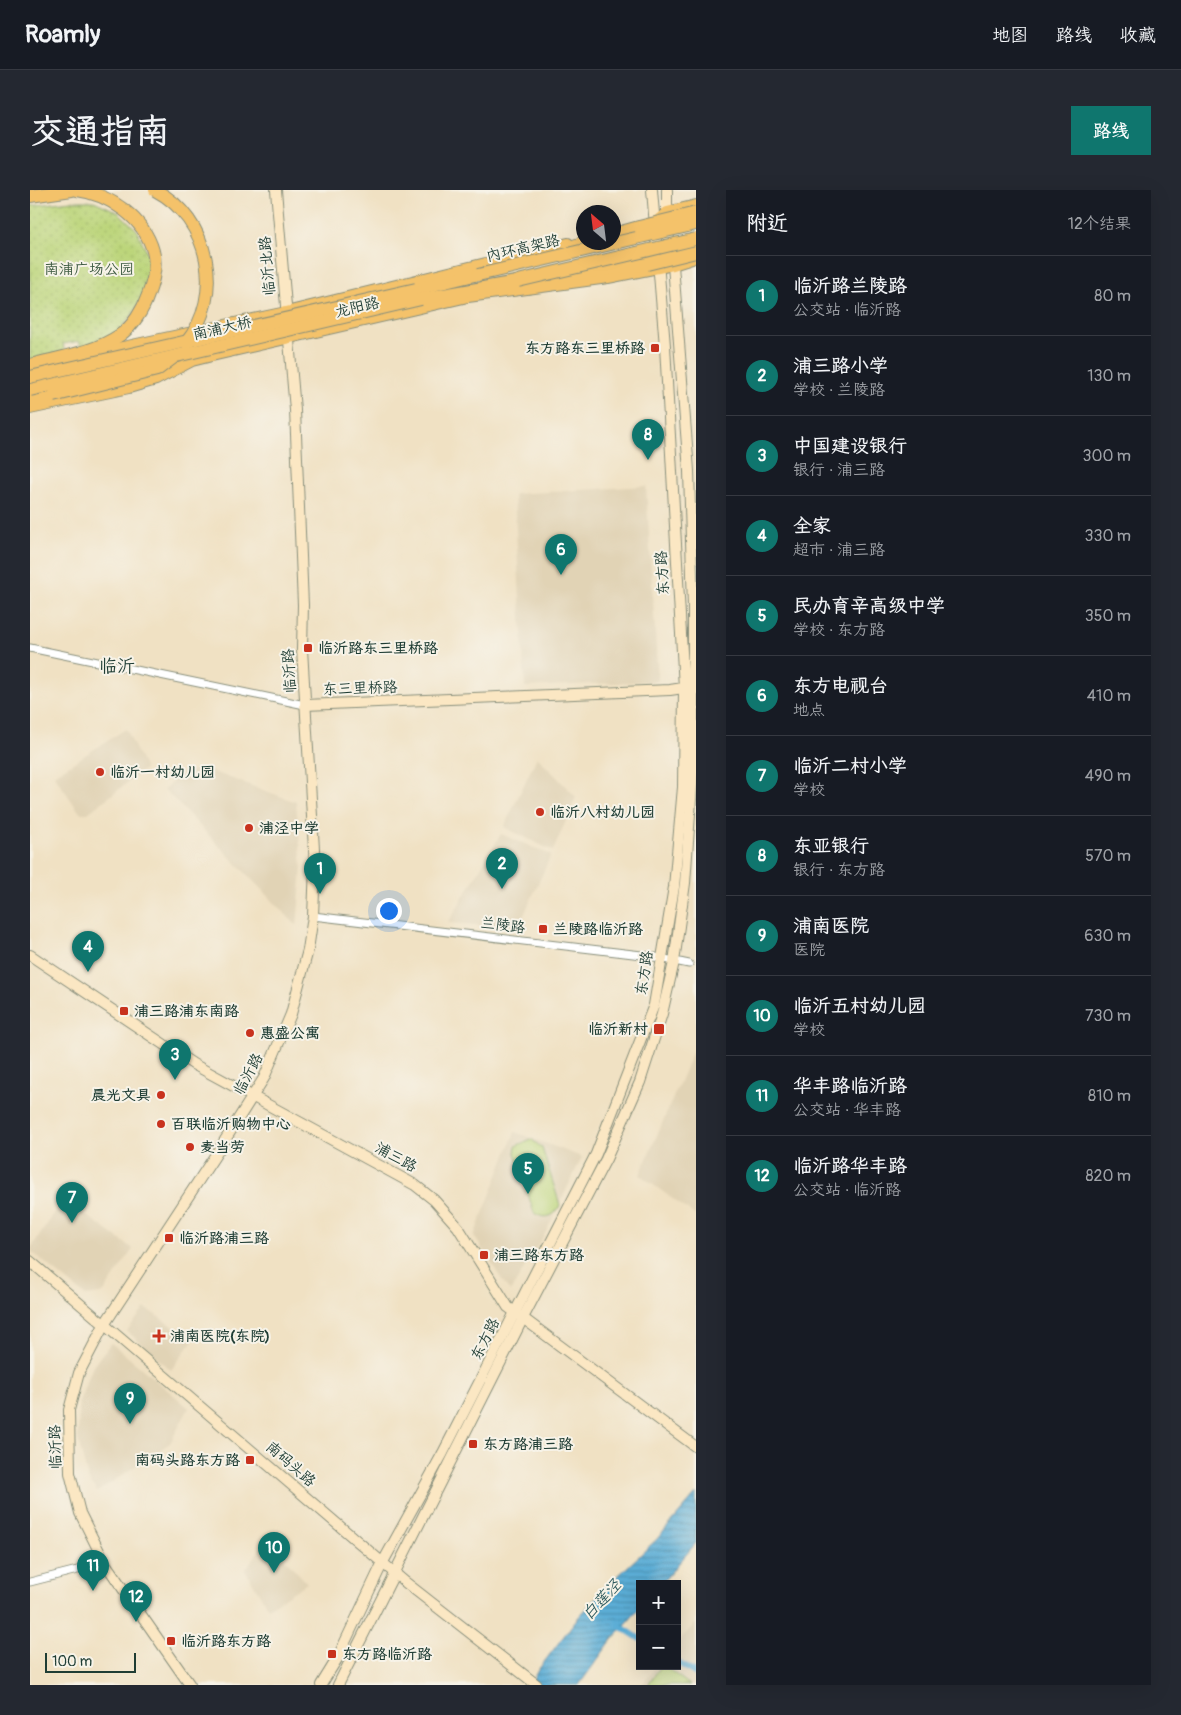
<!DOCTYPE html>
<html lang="zh">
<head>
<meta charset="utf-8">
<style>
  body { margin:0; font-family:Pangolin,"LXGW WenKai TC",sans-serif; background:#242831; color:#f1f3f6 }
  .controls { position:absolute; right:15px; bottom:15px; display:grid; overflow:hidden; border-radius:0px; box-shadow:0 5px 20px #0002 }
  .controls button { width:45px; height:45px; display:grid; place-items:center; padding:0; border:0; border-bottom:1px solid #363941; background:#171b24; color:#f1f3f6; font:25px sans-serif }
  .compass { position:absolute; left:546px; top:15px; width:45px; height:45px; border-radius:50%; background:#171b24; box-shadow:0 5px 20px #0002; rotate:332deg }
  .scale { position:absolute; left:15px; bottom:12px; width:91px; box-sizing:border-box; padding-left:5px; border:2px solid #1f3d34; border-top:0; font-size:14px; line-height:18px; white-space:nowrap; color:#1f3d34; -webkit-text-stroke:4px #f7f3e8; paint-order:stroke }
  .you { position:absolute; left:358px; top:720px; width:18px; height:18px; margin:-12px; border:4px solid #fff; border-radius:50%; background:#1a73e8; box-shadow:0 0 0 8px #1a73e833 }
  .badge { display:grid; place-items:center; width:32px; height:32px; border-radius:50%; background:#0f766e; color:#fff; font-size:16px; font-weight:700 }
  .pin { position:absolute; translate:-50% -41px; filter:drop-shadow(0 1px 2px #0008) }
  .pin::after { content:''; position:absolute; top:26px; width:18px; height:15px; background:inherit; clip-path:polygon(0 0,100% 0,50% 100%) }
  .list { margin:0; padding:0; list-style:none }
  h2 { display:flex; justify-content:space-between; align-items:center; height:65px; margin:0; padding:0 20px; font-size:21px }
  h2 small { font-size:16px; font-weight:400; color:#9ea1a6 }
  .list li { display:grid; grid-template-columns:32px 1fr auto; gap:15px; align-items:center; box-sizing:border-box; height:80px; padding:0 20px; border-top:1px solid #363941 }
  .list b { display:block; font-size:19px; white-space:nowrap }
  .list p { margin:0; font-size:16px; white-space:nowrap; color:#9ea1a6 }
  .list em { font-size:16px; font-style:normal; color:#9ea1a6 }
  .map { position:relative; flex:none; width:666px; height:1495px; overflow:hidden; border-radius:0px }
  header { display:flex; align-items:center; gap:30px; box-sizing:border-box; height:70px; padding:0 25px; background:#171b24; border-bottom:1px solid #363941 }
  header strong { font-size:24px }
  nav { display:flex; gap:28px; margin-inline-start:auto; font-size:18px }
  .intro { display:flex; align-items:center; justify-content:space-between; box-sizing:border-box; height:120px; padding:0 30px }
  h1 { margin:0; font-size:35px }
  .button { padding:12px 22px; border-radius:0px; background:#0f766e; color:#fff; font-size:18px; font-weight:700 }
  main { display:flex; gap:30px; padding:0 30px }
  aside { flex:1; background:#171b24; border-radius:0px; box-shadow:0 5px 20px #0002 }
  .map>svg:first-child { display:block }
</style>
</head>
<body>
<header>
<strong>Roamly</strong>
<nav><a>地图</a><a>路线</a><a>收藏</a></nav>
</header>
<div class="intro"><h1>交通指南</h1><a class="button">路线</a></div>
<main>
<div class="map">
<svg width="666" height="1495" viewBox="0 0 666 1495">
  <defs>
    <pattern id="park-dots" width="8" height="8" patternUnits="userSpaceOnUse" patternTransform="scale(1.25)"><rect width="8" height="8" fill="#bcd57a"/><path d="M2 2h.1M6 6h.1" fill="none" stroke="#a1b86a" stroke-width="1.8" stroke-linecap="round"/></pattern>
    <pattern id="water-rules" width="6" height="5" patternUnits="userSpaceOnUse" patternTransform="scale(1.25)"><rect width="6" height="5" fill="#5badd6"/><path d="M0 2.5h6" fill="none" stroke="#4b8eae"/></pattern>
  </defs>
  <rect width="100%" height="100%" fill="#f7f3e8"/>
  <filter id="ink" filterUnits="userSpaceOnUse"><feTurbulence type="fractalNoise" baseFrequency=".02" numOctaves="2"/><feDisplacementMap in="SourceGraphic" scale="10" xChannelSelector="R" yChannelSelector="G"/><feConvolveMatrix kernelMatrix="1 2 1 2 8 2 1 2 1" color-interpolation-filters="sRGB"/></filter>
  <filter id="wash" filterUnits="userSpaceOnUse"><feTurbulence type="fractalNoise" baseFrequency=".0096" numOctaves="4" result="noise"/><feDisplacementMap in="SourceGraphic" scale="20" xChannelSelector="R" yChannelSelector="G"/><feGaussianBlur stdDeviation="1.12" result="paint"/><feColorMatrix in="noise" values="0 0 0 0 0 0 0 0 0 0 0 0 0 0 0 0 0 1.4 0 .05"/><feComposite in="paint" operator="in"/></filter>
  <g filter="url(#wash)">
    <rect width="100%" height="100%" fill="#f0e1c3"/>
    <g fill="#e1d3b5">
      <path d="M616,296l12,195 -133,6 -11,-193z"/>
      <path d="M96,539l19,40 -57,44h-8l-26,-38z"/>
      <path d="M507,567l39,40 -23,54 -49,-24z"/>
      <path d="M175,579l91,33 6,66 -5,58 -133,-137 21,-18z"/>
      <path d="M471,644l50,21 -33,73 -70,-5z"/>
      <path d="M666,854v172l-56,-41z"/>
      <path d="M485,942l67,25 -35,73 -37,62 -36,-56z"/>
      <path d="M34,1009l69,50 -29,43 -4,2 -14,2 -54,-44 -1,-4z"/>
      <path d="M115,1118l48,32 -22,30 -44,-39z"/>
      <path d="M81,1153l78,65 -19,35 -73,49 -9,-13 -10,-40 1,-37 14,-36z"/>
      <path d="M237,1349l40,44 -39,25 -23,-38z"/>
      <path d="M666,1433v62h-54l14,-19h21v-23z"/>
    </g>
    <g fill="#bcd57a" stroke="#6e8957">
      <path d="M501,949l11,9 18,57c-5,12 -15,15 -26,8l-19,-60 1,-7z"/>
      <path d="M631,1476h3l26,19h-42z"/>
    </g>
    <path fill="url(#park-dots)" stroke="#6e8957" d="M41,11h23l24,11 19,18 11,25 2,28 -17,31 -21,26 -30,9 -3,-8 -16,3 2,9 -35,8v-155z"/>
    <path fill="url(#water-rules)" stroke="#3d7585" d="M666,1304v49l-35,41h-21v24l-29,33 -32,44h-49l8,-15 38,-50 29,-32 52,-49z"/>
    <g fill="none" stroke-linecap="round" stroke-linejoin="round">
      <g stroke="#5badd6" stroke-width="6">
        <path d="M587,1434l23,15"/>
        <path d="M647,1472l19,12"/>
      </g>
    </g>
  </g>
  <g filter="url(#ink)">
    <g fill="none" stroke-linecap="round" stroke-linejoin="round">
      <g stroke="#888f7c" stroke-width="9">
        <g id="street">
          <path d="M0,458l275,57"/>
          <path d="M283,726l337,40 39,8"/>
          <path d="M0,1392l75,-19"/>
        </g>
      </g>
      <g stroke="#888f7c" stroke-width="12">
        <g id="secondary">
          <path d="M275,515l365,-15 20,-3"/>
          <path d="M0,765l163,109 222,121 19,15 24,27 50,80 188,140"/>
          <path d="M0,1071l375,321 132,103"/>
          <path d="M160,1495l-85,-122 -25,-50 -10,-40 -1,-63 10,-37 25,-48 116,-177 44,-70 27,-64 17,-64 5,-34 2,-50 -13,-217 1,-44 -8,-195 -19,-220"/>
          <path d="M291,1495l16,-26 46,-97 60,-109 153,-299 58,-149 20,-118 9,-100 1,-99 -19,-342 -13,-156"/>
          <path d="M308,1495l185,-367 83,-159 34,-77 22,-68 12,-52 11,-79 8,-111v-164l-4,-137 -16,-206 -6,-39v-36"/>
        </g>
      </g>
      <g stroke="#888f7c" stroke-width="12">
        <g id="primary">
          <path d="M624,33l13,-11 29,-7"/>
          <path d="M60,164l196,-42 282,-69"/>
          <path d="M0,219l99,-21 27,-8 36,-19 24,-6 252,-58 140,-19 65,-13 19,-6"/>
        </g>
      </g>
      <g stroke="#888f7c" stroke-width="14">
        <g id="highway">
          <path d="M0,6l42,-6"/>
          <path d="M584,44l25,-7"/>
          <path d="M529,61l26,-9"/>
          <path d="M527,86l90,-12"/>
          <path d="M386,99l71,-17"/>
          <path d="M391,109l106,-19"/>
          <path d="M0,175c30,-8 64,-12 90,-30 13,-9 23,-25 28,-40 5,-13 9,-30 5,-44 -9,-33 -44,-57 -76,-61"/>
          <path d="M0,212l23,-6"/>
        </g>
      </g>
      <use href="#street" stroke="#fff" stroke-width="7"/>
      <use href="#secondary" stroke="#fbe7c3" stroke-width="10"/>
      <use href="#primary" stroke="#f4c26a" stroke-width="10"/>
      <use href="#highway" stroke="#f4c26a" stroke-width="12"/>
      <g stroke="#888f7c" stroke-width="14" stroke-linecap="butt">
        <g id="highway-bridge">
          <path d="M125,0c55,29 70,105 31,153"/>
          <path d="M609,37l57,-14"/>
          <path d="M617,74l49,-12"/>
          <path d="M448,85l218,-51"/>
          <path d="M488,91l178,-42"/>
          <path d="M0,187l386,-88"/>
          <path d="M0,200l391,-91"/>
          <path d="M23,206l104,-26 16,-12"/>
        </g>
      </g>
      <use href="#highway-bridge" stroke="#f4c26a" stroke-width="12"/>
    </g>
  </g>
  <g fill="#c8321e" stroke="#f7f3e8" stroke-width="2">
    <rect x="620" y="153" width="10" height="10" rx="2.5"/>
    <rect x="273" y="453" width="10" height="10" rx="2.5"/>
    <circle cx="70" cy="582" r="5"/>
    <circle cx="510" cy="622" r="5"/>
    <circle cx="219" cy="638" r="5"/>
    <rect x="508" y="734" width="10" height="10" rx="2.5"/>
    <rect x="89" y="816" width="10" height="10" rx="2.5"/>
    <rect x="623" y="833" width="12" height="12" rx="2.5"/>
    <circle cx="220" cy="843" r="5"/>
    <circle cx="131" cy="905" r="5"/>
    <circle cx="131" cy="934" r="5"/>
    <circle cx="160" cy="957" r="5"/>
    <rect x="134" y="1043" width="10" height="10" rx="2.5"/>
    <rect x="449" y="1060" width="10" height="10" rx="2.5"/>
    <path d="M126.5 1138.5h5v5h5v5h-5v5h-5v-5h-5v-5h5z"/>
    <rect x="438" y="1249" width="10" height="10" rx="2.5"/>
    <rect x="215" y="1265" width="10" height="10" rx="2.5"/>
    <rect x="136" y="1446" width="10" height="10" rx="2.5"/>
    <rect x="297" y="1459" width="10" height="10" rx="2.5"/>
  </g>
  <g text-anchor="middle" stroke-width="4" stroke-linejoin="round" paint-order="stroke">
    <g font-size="15" fill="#1f3d34" stroke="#f7f3e8">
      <text transform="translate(493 58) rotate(-13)" y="5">内环高架路</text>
      <text transform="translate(237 76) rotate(-95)" y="5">临沂北路</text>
      <text transform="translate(327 117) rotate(-13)" y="5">龙阳路</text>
      <text transform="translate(192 138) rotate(-13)" y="5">南浦大桥</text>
      <text transform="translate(632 383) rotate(-93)" y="5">东方路</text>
      <text transform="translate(259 481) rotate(-93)" y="5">临沂路</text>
      <text transform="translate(330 498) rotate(-2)" y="5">东三里桥路</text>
      <text transform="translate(473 735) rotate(7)" y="5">兰陵路</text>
      <text transform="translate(614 783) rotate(-81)" y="5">东方路</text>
      <text transform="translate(218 884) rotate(-62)" y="5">临沂路</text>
      <text transform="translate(366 967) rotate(29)" y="5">浦三路</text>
      <text transform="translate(455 1149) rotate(-63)" y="5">东方路</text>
      <text transform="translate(25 1257) rotate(-91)" y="5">临沂路</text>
      <text transform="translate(261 1274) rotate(41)" y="5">南码头路</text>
    </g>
    <g font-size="15" fill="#3e5b42" stroke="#f7f3e8">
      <text x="59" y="84">南浦广场公园</text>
    </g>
    <g font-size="15" font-weight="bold" fill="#1f3d34" stroke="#f7f3e8" text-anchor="start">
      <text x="615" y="163" text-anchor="end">东方路东三里桥路</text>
      <text x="288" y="463">临沂路东三里桥路</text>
      <text x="80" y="587">临沂一村幼儿园</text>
      <text x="520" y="627">临沂八村幼儿园</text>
      <text x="229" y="643">浦泾中学</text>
      <text x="523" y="744">兰陵路临沂路</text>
      <text x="104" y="826">浦三路浦东南路</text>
      <text x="618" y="844" text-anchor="end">临沂新村</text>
      <text x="230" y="848">惠盛公寓</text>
      <text x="121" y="910" text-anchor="end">晨光文具</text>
      <text x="141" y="939">百联临沂购物中心</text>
      <text x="170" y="962">麦当劳</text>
      <text x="149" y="1053">临沂路浦三路</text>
      <text x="464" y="1070">浦三路东方路</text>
      <text x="140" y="1151">浦南医院(东院)</text>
      <text x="453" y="1259">东方路浦三路</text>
      <text x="210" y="1275" text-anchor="end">南码头路东方路</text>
      <text x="151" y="1456">临沂路东方路</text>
      <text x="312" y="1469">东方路临沂路</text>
    </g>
    <g font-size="16" font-style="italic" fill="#2e595c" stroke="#f7f3e8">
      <text transform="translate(571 1409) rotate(-47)" y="6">白莲泾</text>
    </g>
    <g font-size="18" fill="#1f3d34" stroke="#f7f3e8">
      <text x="87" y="482">临沂</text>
    </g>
  </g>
</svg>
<div class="controls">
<button>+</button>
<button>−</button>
</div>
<svg class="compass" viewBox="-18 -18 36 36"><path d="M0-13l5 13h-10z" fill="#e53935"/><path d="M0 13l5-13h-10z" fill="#9ea1a6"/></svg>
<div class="scale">100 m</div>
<div class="you"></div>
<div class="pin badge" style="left:290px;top:704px">1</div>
<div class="pin badge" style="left:472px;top:699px">2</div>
<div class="pin badge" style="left:145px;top:890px">3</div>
<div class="pin badge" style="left:58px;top:782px">4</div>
<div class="pin badge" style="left:498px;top:1004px">5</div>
<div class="pin badge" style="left:531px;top:385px">6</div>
<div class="pin badge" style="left:42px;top:1033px">7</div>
<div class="pin badge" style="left:618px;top:270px">8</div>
<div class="pin badge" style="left:100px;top:1234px">9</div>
<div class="pin badge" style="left:244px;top:1383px">10</div>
<div class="pin badge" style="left:63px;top:1401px">11</div>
<div class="pin badge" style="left:106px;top:1432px">12</div>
</div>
<aside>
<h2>附近<small>12个结果</small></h2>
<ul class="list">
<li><span class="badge">1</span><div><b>临沂路兰陵路</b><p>公交站 · 临沂路</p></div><em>80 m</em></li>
<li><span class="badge">2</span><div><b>浦三路小学</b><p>学校 · 兰陵路</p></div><em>130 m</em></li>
<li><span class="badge">3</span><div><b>中国建设银行</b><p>银行 · 浦三路</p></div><em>300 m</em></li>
<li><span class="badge">4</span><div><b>全家</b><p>超市 · 浦三路</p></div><em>330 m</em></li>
<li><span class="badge">5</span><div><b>民办育辛高级中学</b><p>学校 · 东方路</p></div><em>350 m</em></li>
<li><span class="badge">6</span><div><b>东方电视台</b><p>地点</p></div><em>410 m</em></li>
<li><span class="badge">7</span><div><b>临沂二村小学</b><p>学校</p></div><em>490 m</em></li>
<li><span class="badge">8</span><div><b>东亚银行</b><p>银行 · 东方路</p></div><em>570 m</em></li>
<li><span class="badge">9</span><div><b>浦南医院</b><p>医院</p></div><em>630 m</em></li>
<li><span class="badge">10</span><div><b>临沂五村幼儿园</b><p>学校</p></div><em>730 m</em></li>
<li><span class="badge">11</span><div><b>华丰路临沂路</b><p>公交站 · 华丰路</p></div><em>810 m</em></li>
<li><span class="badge">12</span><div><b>临沂路华丰路</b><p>公交站 · 临沂路</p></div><em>820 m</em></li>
</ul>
</aside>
</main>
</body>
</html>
